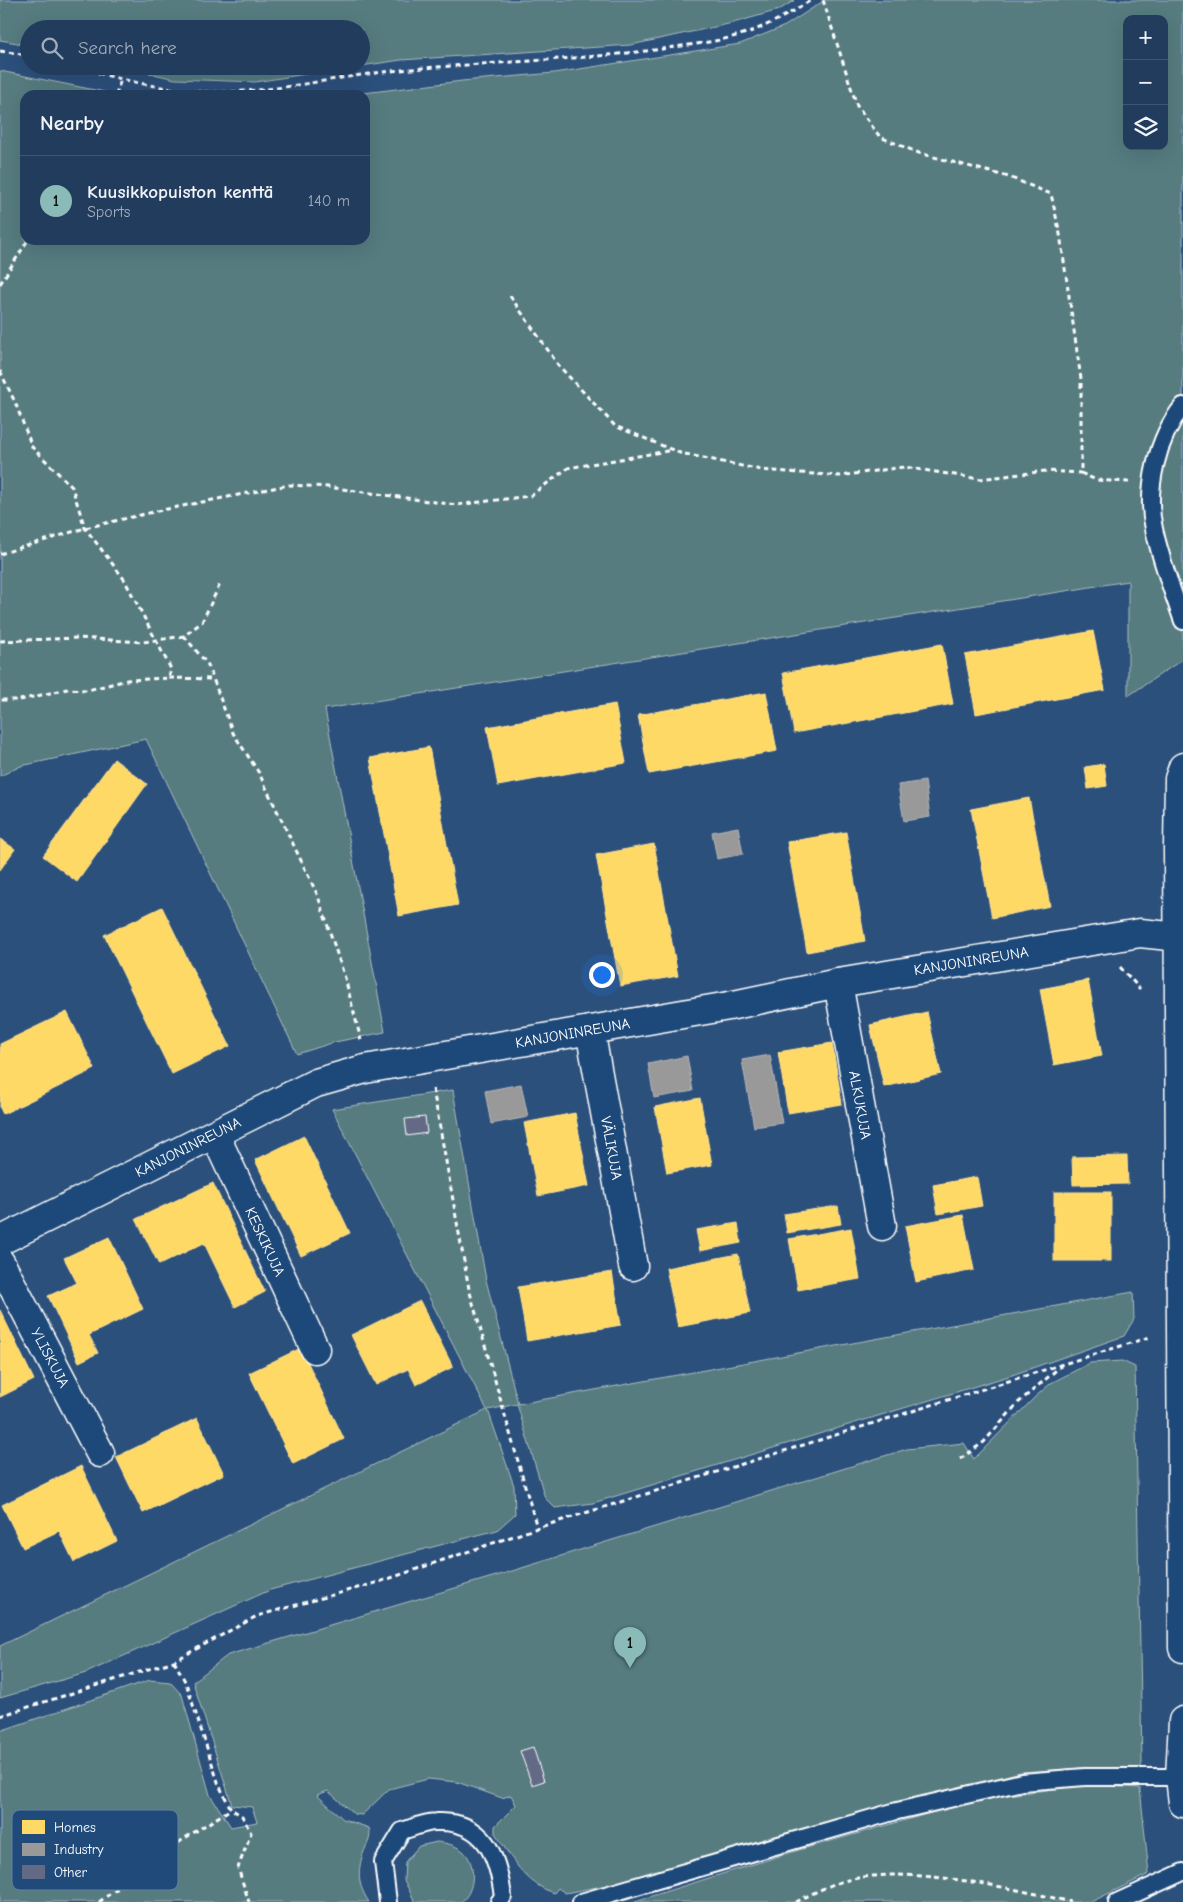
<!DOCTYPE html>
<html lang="en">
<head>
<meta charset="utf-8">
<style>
  body { margin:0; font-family:"Comic Neue",sans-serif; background:#294363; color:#f1f3f6 }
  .controls { position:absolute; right:15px; top:15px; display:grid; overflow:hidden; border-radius:10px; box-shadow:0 5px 20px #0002 }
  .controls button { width:45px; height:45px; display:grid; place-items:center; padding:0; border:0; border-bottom:1px solid #3e5672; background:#213c5d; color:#f1f3f6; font:25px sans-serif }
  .you { position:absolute; left:601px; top:974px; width:18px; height:18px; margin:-12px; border:4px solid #fff; border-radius:50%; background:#1a73e8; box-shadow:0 0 0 8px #1a73e833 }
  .badge { display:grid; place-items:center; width:32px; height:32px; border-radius:50%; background:#8bbbb9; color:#111; font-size:16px; font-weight:700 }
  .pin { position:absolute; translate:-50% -41px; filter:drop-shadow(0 1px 2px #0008) }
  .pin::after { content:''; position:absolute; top:26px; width:18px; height:15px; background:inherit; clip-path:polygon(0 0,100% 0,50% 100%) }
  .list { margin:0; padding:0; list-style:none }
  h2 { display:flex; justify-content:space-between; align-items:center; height:65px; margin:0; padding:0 20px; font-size:21px }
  h2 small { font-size:16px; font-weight:400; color:#a2adbc }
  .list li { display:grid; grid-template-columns:32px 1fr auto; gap:15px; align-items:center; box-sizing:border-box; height:90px; padding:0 20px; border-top:1px solid #3e5672 }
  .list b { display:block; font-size:19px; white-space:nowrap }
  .list p { margin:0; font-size:16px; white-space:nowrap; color:#a2adbc }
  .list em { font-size:16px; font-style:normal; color:#a2adbc }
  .icon { flex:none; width:28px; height:28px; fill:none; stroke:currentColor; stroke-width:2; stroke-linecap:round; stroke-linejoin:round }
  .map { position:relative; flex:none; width:1183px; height:1902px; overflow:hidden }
  .search { position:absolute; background:#213c5d; box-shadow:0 5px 20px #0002; left:20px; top:20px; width:350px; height:55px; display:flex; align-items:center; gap:12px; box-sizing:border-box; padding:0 18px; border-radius:28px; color:#a2adbc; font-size:19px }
  .panel { position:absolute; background:#213c5d; box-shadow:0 5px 20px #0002; left:20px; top:90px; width:350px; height:155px; border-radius:15px }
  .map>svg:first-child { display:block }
</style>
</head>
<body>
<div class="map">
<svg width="1183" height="1902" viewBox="0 0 1183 1902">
  <rect width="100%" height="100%" fill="#2c507c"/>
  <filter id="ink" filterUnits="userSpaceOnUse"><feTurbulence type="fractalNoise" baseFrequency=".02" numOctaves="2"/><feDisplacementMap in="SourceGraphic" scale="10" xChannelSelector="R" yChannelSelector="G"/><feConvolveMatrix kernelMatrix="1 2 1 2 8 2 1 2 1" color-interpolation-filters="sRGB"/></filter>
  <g filter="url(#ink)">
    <g fill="#577b80" stroke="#abbdc0" fill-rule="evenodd">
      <path d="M0,0h795l-16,10 -46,13 -102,22 -230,15 -40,6v-37h-332v16l-29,-5z"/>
      <path d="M825,0h358v659l-55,37v-115l-803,128 60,323 -50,10 -38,12 -151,-315 -125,27 -21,10v-705l120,24h-95v145h340v-145h-18l115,-14 92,-8 186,-29 45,-18zM1127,19h37v127h-37z"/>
      <path d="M120,66h237l-102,16 -80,-3z"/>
      <path d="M453,1090l33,190 32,124 615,-112 1,27 -10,17 -112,39 -419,128 -38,5 -10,-10 -28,-94 -29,6 26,76 1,28 -18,16 -227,60 -184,83 -86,25v-52l487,-236 -155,-301z"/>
      <path d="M1122,1361l13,6 7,396 -2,6 -17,2 -40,-3 -63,4 -407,112 -48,9 -7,-5 -4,5c-30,-10 -42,-35 -59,-60v-7l21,-21 -5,-10 -9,3 -45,-16 -29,-3 -39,10 -27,26 -8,-1 -26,-23 -11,4 26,24 26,9c3,11 -2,15 -6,26 -6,18 -5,32 6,48h-369v-171l150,-51 20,2 12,13 28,100 21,32 26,-5 -5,-15 -20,-2 -39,-123 35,-27 268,-79 411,-127 57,-6 10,16 60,-61 17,-15 39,-20z"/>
      <path d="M1086,1785l54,3 9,86 -58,28h-459l167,-52 185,-52z"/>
      <path d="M437,1842c10,1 18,3 26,9 14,12 12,41 -2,51h-46l-11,-22 1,-18 14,-16z"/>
    </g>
    <g fill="#ffd966" stroke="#ffe494">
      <path d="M1093,631l12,59 -129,24 -11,-59z"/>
      <path d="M942,644l11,60 -159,29 -11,-60z"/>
      <path d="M766,692l11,59 -128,23 -11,-59z"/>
      <path d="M615,704l11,59 -128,23 -11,-59z"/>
      <path d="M429,747l29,158 -59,11 -29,-158z"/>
      <path d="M114,759l33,25 -70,98 -34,-26z"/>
      <path d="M1104,764l3,22 -19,3 -3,-22z"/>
      <path d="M1029,798l21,108 -58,12 -21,-109z"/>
      <path d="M846,832l19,109 -58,11 -20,-110z"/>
      <path d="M0,839l15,10 -15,21z"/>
      <path d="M654,844l24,132 -58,10 -24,-131z"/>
      <path d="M162,907l68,139 -58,28 -68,-139z"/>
      <path d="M1088,980l14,76 -48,9 -14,-76z"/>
      <path d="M67,1012l28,57 -92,45 -3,-6v-64z"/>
      <path d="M927,1012l14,62 -57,13 -14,-62z"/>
      <path d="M832,1043l10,61 -54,9 -10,-61z"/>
      <path d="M700,1098l12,67 -45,8 -12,-66z"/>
      <path d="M575,1113l14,73 -51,10 -14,-73z"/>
      <path d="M304,1136l46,97 -49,23 -46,-96z"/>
      <path d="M1127,1156l1,28 -55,1 -1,-28z"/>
      <path d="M977,1177l5,29 -44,8 -5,-29z"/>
      <path d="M213,1183l52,109 -30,15 -31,-64 -45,22 -23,-46z"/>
      <rect x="1054" y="1192" width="57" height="69"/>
      <path d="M838,1206l3,18 -54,9 -3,-19z"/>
      <path d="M963,1215l11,55 -58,12 -11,-56z"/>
      <path d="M738,1223l3,20 -41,8 -4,-21z"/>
      <path d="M851,1228l9,51 -62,11 -9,-51z"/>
      <path d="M109,1237l34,72 -54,26 9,18 -19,9 -31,-66 29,-13 -13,-25z"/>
      <path d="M738,1254l12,59 -72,14 -12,-59z"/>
      <path d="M612,1272l9,53 -94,16 -9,-54z"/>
      <path d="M420,1301l33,66 -37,18 -8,-16 -32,16 -25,-50z"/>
      <path d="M0,1310l34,70 -34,17z"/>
      <path d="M301,1348l43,91 -51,25 -44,-91z"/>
      <path d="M197,1418l27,56 -81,39 -27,-56z"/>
      <path d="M81,1466l36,75 -43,21 -15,-31 -36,17 -21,-43z"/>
    </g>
    <g fill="#999" stroke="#b8b8b8">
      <path d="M925,781l5,36 -26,4 -6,-36z"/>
      <path d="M738,827l5,27 -26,5 -5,-27z"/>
      <path d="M770,1055l12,68 -28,4 -12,-67z"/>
      <path d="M687,1056l6,35 -39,7 -6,-34z"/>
      <path d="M521,1084l7,33 -37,7 -6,-33z"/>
    </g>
    <g fill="#626a86" stroke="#fff">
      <path d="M425,1117l2,16 -20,3 -2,-17z"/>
      <path d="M533,1747l11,34 -12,4 -12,-34z"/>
    </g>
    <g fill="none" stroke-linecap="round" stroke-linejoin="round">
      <g stroke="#fff" stroke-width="20">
        <g id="lane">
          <path d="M1183,406c-26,32 -38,83 -29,123 7,31 18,62 29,92"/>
          <path d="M388,1902l-5,-40 19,-31c10,-3 23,-9 34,-9 49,-2 62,34 67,75l-4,5"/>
          <path d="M581,1902l312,-90 129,-30 63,-5h95"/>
          <path d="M1117,1902l66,-30"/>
        </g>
      </g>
      <g stroke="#fff" stroke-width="31">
        <g id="street">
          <path d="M1183,767l-4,12 -1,70 5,799"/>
          <path id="s1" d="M838,983l44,243"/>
          <path id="s2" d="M590,1030l43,236"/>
          <path id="s3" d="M215,1135l100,214"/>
          <path id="s4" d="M0,1241l316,-158 49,-14 364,-63 109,-23 302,-50 39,4"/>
          <path id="s5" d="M0,1262l100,191"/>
          <path d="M1183,1721l-3,56 3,26"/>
        </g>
      </g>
      <g stroke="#fff" stroke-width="3" stroke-dasharray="5 4" stroke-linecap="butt">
        <path d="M823,0l34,106 23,31 39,16 90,24 42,17 9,40 21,145v94l15,7 33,2"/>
        <path d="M0,51l29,4"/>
        <path d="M72,66c46,13 93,25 141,26 66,1 133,-18 199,-23 84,-7 167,-9 250,-20 24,-4 50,-6 74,-13 27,-7 52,-21 75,-36"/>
        <path d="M116,95l5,-16"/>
        <path d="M0,284l28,-44"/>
        <path d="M510,296l49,70 56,60 65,27 81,17 79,6 64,-9 76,12 66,-8 35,2"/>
        <path d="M0,371l15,31 17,45 40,40 13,41 39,51 47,90 -2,9 -42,2 -39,10 -21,-1 -47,11h-20"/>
        <path d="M0,554l85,-26 77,-18 127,-25 39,2 128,18 74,-9 38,-28 105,-18"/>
        <path d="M184,636l24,29 25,68 26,40 59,123 27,82 16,62"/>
        <path d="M0,641l78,-3 65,4 41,-6 18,-14 19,-40"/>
        <path d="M169,678l44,1"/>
        <path d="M1120,967l20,22"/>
        <path d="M433,1089l36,200 68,239"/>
        <path d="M960,1459l24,-17 34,-39 43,-37"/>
        <path d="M174,1661l12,22 33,102 12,24 11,7 9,17 -13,35 11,34"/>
        <path d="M0,1716l174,-55 83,-45 122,-34 158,-54 613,-191"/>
        <path d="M99,1902l86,-64 46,-29"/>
        <path d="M796,1902c17,-9 38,-20 57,-23 57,-13 160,9 218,23"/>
      </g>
      <use href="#lane" stroke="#1f4a7a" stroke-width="16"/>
      <use href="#street" stroke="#1f4a7a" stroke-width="28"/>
    </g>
  </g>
  <g text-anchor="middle" stroke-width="5" stroke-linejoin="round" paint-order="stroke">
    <g font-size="15" fill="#fff" stroke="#1f4a7a">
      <text dy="5" stroke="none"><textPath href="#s4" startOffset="1020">KANJONINREUNA</textPath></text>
      <text dy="5" stroke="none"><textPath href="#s4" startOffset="615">KANJONINREUNA</textPath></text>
      <text dy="5" stroke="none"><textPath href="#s1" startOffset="124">ALKUKUJA</textPath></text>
      <text dy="5" stroke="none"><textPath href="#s4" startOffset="210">KANJONINREUNA</textPath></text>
      <text dy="5" stroke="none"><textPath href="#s2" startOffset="120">VÄLIKUJA</textPath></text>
      <text dy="5" stroke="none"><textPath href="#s3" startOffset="118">KESKIKUJA</textPath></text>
      <text dy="5" stroke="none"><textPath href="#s5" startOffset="108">YLISKUJA</textPath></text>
    </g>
  </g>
  <rect x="12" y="1810" width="166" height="80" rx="8" fill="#1f4a7a" stroke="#6280a2" stroke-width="1"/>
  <rect x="22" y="1820" width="23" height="14" fill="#ffd966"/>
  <rect x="22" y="1843" width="23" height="13" fill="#999"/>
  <rect x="22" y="1865" width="23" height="14" fill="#626a86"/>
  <g font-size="14" fill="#fff">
    <text x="54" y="1832">Homes</text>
    <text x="54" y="1854">Industry</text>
    <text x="54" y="1877">Other</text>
  </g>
</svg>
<div class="controls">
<button>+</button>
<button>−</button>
<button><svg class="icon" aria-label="layers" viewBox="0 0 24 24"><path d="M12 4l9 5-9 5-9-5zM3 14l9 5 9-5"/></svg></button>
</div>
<div class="you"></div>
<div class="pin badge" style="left:630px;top:1668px">1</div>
<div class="search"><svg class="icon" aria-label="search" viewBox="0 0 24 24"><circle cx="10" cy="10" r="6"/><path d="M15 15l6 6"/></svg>Search here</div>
<section class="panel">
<h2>Nearby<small></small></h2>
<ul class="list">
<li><span class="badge">1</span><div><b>Kuusikkopuiston kenttä</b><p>Sports</p></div><em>140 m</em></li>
</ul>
</section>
</div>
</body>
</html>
